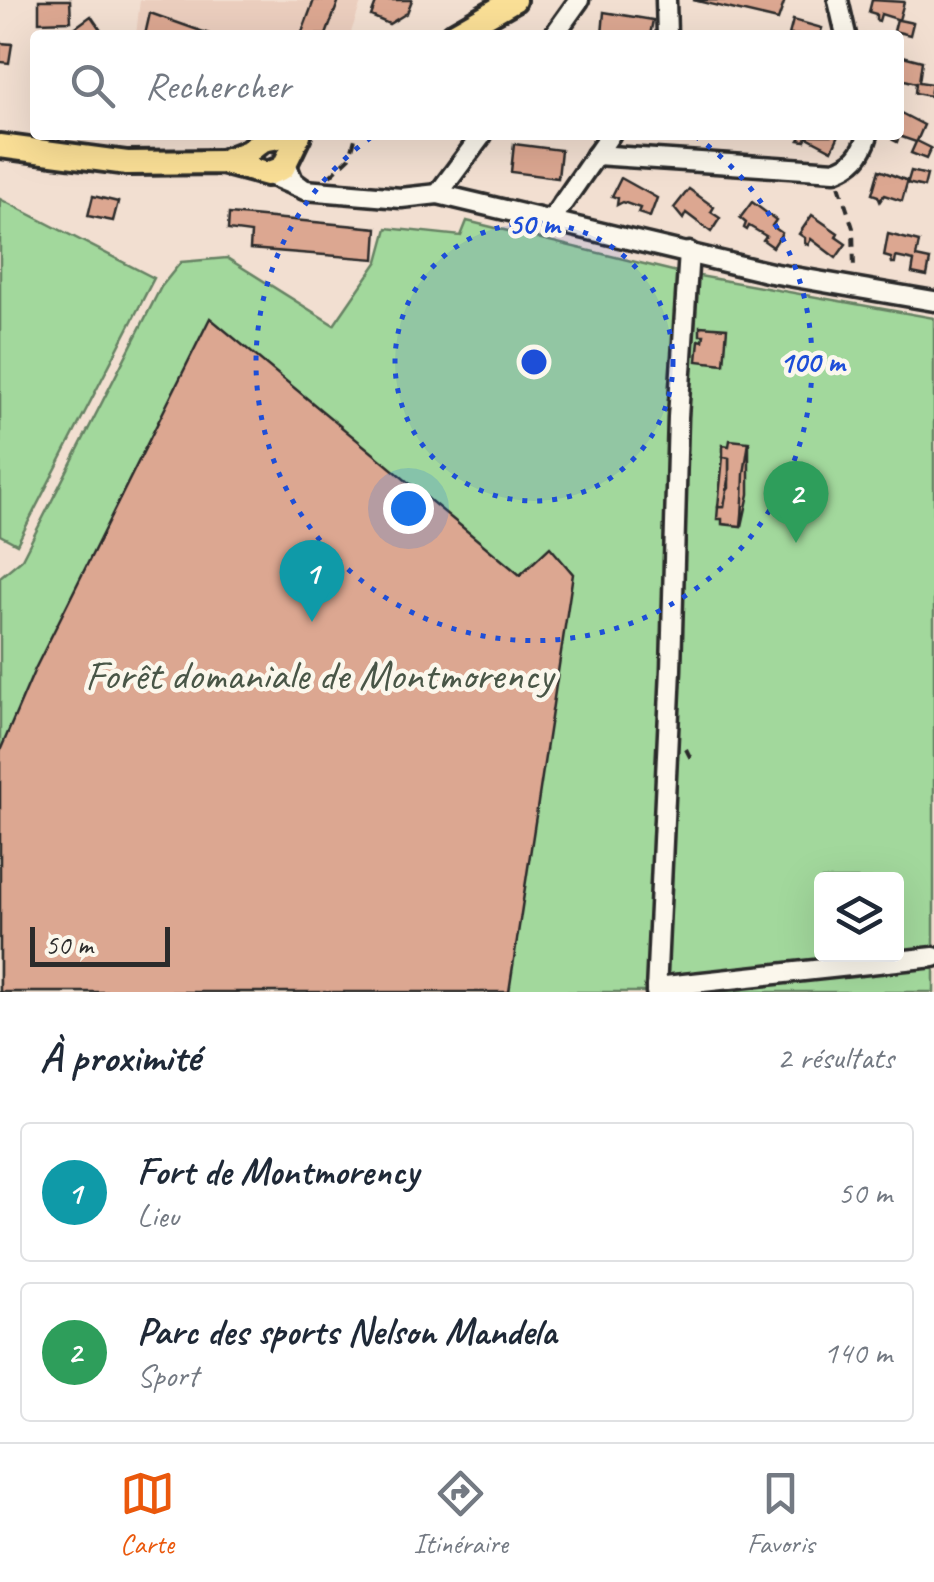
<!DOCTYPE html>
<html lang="fr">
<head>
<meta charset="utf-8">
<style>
  body { margin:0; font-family:Caveat,sans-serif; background:#f6f6f7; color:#1f2937 }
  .controls { position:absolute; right:30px; bottom:30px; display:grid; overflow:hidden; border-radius:10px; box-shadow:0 10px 40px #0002 }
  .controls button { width:90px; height:90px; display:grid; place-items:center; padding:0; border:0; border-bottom:2px solid #e0e1e3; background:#fff; color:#1f2937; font:50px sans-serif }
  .scale { position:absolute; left:30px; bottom:25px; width:140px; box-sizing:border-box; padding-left:10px; border:5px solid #2b2b2b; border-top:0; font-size:28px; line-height:35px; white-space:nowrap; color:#2b2b2b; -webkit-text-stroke:8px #fbf7ec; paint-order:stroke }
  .you { position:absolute; left:408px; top:508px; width:35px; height:35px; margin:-25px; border:8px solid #fff; border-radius:50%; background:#1a73e8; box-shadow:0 0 0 15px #1a73e833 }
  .badge { display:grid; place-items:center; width:65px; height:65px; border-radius:50%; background:#ea580c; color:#fff; font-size:32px; font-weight:700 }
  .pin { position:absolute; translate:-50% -82px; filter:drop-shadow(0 2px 5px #0008) }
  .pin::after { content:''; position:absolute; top:52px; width:35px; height:30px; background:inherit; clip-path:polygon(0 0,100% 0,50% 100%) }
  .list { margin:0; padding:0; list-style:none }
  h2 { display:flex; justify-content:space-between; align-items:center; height:130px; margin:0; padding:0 40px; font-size:42px }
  h2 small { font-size:32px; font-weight:400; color:#747a83 }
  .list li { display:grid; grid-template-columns:65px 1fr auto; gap:30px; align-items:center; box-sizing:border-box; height:140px; margin:0 20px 20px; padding:0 20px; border:2px solid #e0e1e3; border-radius:10px }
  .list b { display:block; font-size:38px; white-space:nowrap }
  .list p { margin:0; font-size:32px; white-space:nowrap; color:#747a83 }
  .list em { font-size:32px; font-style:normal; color:#747a83 }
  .icon { flex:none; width:55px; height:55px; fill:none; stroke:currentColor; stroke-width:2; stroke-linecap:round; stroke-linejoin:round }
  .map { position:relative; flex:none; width:934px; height:992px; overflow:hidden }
  .search { position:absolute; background:#fff; box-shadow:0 10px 40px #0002; left:30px; right:30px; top:30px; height:110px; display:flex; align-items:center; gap:25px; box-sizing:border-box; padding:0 35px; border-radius:10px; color:#747a83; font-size:38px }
  .sheet { height:450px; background:#fff }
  nav { display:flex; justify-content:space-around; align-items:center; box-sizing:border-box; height:140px; border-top:2px solid #e0e1e3; background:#fff; font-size:28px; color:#747a83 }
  nav a { display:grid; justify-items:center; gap:5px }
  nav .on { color:#ea580c }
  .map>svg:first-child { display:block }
</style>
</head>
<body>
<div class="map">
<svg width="934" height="992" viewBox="0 0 934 992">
  <rect width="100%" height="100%" fill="#f2dfd1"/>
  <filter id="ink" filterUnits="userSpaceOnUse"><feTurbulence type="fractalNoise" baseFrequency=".01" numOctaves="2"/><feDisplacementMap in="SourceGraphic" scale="20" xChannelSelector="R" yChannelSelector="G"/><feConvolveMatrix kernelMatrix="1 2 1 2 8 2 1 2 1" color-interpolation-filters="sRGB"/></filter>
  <g filter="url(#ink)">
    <path fill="#ebcebe" d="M140,0h222l-12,35h-214z"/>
    <g fill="#a2d89c" stroke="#668264" stroke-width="2.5" fill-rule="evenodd">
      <path d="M0,199l154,79 -137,266 -17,-9z"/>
      <path d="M467,221l210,51 257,46v674h-934v-415l22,-18 139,-272 20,-25 46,-4 107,67 44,-64 9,-33 74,8zM822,879h74v75h-74z"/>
    </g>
    <g fill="#dca791" stroke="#2b2b2b" stroke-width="2.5">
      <path d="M39,0h31l1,21 -32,1z"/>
      <path d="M314,0h25l-13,35h-25z"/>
      <path d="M377,0h35l-5,13 -18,11 -18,-8z"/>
      <path d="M693,0h92l-7,20z"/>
      <path d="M872,0l32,2 -5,18 14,3 -3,12 -16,-4 3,-12 -16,-5 -2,7 -3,-1v-6l-7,-2z"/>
      <path d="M604,12l49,8 -3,15h-48z"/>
      <path d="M150,13l62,22h-67z"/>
      <path d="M91,16l13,19h-26l-5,-6z"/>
      <path d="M793,20l29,8 -2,7h-31z"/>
      <path d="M0,43l12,1 -3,19 -9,-1z"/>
      <path d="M899,55l23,6 -3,21 13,2 -2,12 -15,-3 1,-10 -15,-4 -2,5z"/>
      <path d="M899,112l25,13 -7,16 14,7 -5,11 -15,-6 5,-11 -17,-6 -2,6 -4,-2 6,-5z"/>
      <path d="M802,135h37l-7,15 -25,-13 -2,4 -6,-1z"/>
      <path d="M514,144l47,6 -3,28 -47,-6z"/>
      <path d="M879,170l29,11 3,-10 16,4 -3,12 -17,-4 -5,18 -18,-6 -4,6 -2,-5 -6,-2z"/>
      <path d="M621,178l36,20 -7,19 -12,-4 2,-5 -17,-6 -6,3 1,-7 -6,-2z"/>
      <path d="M689,189l25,18 -3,5 9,6 -9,14 -25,-19 -3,6 -9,-11z"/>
      <path d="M93,196l25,6 -5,19 -25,-5z"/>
      <path d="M752,202l24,18 -4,6 10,7 -9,14 -10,-7 3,-4 -17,-10 -2,4 -3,-2 2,-5 -6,-5z"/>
      <path d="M229,214l148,14 -2,31 -125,-10 1,-16 -23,-3z"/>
      <path d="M812,215l26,18 -2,4 10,7 -10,14 -25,-19 -3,6 -3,-2v-5l-6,-4z"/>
      <path d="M888,234l31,8 -3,15 14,3 -3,16 -15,-3 2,-12 -18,-4 -1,6h-3l-1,-5 -7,-2z"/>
      <path d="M210,318l310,257 30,-28 23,27 -64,418h-509v-241l35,-82z"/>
      <path d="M700,326l27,2 -3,36 -27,-3 2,-21 4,1 1,-6h-4z"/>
      <path d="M730,440l19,2 -8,84 -19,-2v-5h-5l1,-12h6l1,-14 4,-5v-30l-6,-1v-12l6,1z"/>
      <path d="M749,442v52l-7,32 2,-52z"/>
      <path d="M723,457l6,1v22l-5,27h-6z"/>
    </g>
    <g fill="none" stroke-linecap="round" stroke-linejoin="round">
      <g stroke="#2b2b2b" stroke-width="25">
        <g id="minor">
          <path d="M666,0l1,35"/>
          <path d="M838,0l8,35"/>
          <path d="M554,35l25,-35"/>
          <path d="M596,155l239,16c19,-7 27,-16 33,-36"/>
          <path d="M267,174l38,16 -12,-9 -7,-18"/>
          <path d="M305,190l96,8 37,-4 333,79 163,28"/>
          <path d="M438,194l44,-59"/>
          <path d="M552,219l58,-84"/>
          <path d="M656,987l278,-30"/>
          <path d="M656,992l15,-323 7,-252 11,-165"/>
        </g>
      </g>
      <g stroke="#2b2b2b" stroke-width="30">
        <g id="major">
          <path d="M453,35l61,-35"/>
          <path d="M0,146l127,17 95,-1 45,12 16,-6 16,-33"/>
          <path d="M222,162l26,-10 15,-12 26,-5"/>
        </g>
      </g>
      <g stroke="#2b2b2b" stroke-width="4" stroke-dasharray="10 8" stroke-linecap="butt">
        <path d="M330,176l20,-19 6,-22"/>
        <path d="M839,185l14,43 1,41"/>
        <path d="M686,749l6,12"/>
      </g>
      <use href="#minor" stroke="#fbf7ec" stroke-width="18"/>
      <use href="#major" stroke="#fadf96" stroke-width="22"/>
    </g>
  </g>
  <circle cx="534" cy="362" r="139" fill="#1d4ed8" fill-opacity=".12"/>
  <g fill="none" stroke="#1d4ed8" stroke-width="5" stroke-dasharray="5 10">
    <circle cx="534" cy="362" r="139"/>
    <path d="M695 136A278 278 0 1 1 373 136"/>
  </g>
  <g text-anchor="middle" stroke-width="9" stroke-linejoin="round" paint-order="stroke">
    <g font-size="42" fill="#495647" stroke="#fbf7ec">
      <text x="319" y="689">Forêt domaniale de Montmorency</text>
    </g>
  </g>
  <circle cx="534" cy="362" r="15" fill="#1d4ed8" stroke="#fbf7ec" stroke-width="5"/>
  <g font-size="30" text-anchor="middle" font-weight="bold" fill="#1d4ed8" stroke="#fbf7ec" stroke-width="9" stroke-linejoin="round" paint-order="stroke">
    <text x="534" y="234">50 m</text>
    <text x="812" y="372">100 m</text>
  </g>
</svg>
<div class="controls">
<button><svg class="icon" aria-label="layers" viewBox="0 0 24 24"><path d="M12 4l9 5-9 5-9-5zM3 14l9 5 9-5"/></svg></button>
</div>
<div class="scale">50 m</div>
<div class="you"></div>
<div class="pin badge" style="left:312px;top:622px;background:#0f9aa8">1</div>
<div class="pin badge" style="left:796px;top:543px;background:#2e9e5b">2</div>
<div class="search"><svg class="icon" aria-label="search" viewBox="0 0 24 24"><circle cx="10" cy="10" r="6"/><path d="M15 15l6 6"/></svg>Rechercher</div>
</div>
<section class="sheet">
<h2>À proximité<small>2 résultats</small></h2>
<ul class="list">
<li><span class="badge" style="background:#0f9aa8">1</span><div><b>Fort de Montmorency</b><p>Lieu</p></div><em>50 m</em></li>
<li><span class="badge" style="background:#2e9e5b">2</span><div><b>Parc des sports Nelson Mandela</b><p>Sport</p></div><em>140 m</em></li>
</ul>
</section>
<nav>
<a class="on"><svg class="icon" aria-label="map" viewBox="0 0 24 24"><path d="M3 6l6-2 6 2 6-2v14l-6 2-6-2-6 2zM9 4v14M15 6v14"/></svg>Carte</a>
<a><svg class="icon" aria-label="directions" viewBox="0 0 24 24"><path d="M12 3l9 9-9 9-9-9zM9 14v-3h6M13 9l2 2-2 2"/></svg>Itinéraire</a>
<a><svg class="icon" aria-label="saved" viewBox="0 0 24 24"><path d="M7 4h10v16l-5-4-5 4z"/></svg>Favoris</a>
</nav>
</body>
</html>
